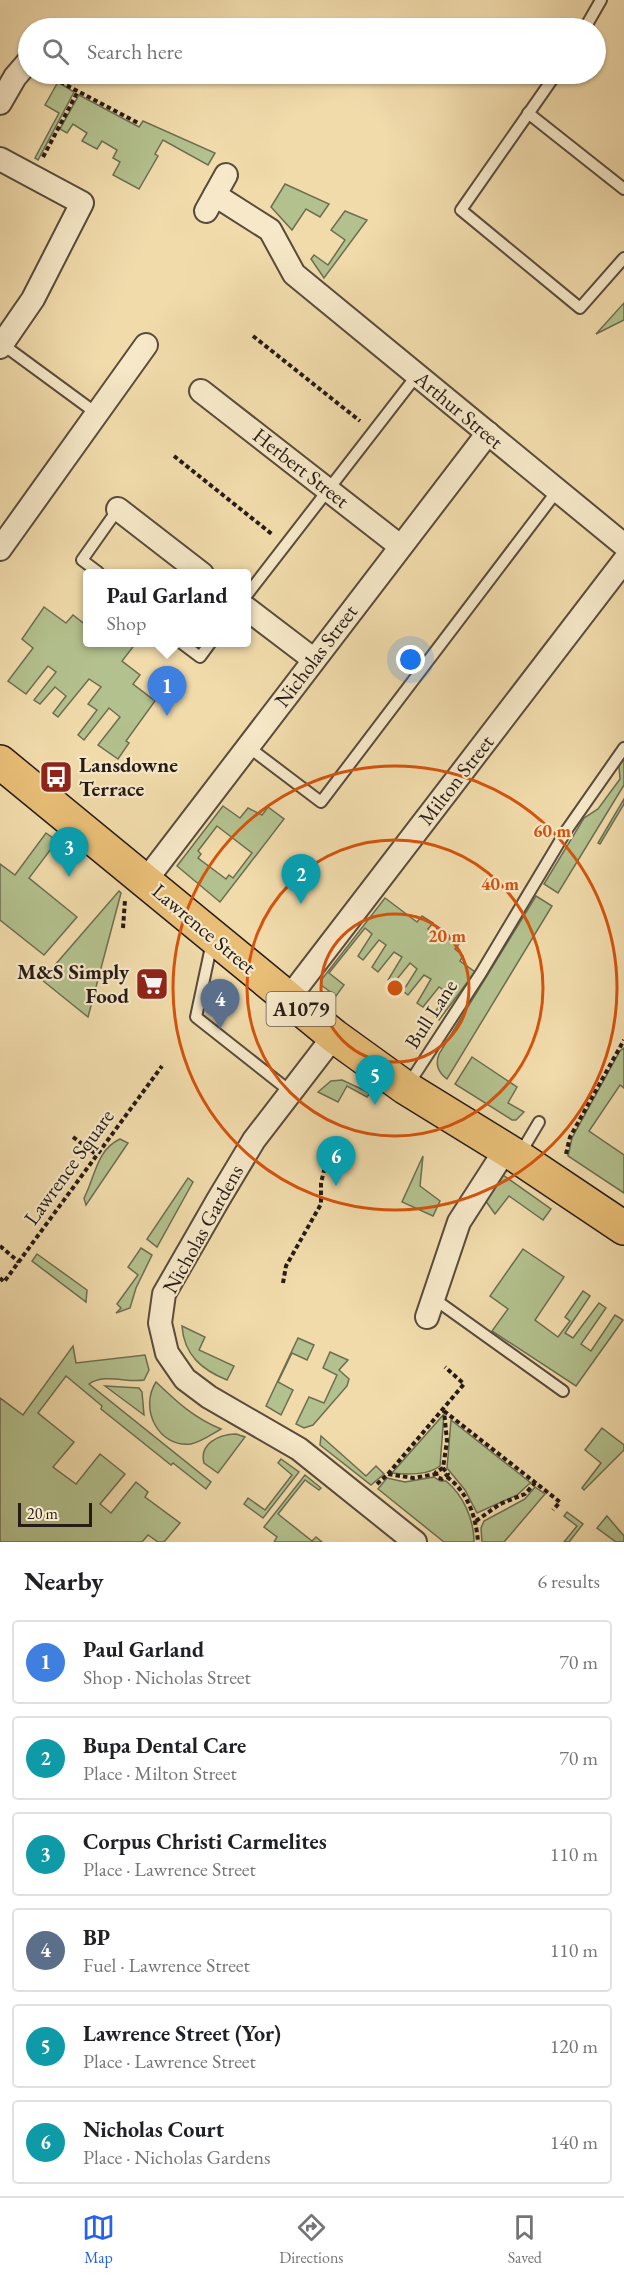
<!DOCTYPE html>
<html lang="en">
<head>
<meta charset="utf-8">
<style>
  body { margin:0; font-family:"EB Garamond",serif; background:#f6f6f6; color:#202124 }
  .scale { position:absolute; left:18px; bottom:15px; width:74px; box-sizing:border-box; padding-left:6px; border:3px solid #261b17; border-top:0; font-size:16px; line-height:21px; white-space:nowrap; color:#261b17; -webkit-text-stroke:4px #f6e8c8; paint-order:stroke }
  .you { position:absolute; left:411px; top:660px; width:21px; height:21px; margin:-15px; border:4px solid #fff; border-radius:50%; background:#1a73e8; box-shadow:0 0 0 9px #1a73e833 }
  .badge { display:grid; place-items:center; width:39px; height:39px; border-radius:50%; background:#2563eb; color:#fff; font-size:20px; font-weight:700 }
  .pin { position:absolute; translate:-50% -50px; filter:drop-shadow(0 2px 3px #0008) }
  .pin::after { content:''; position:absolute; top:32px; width:21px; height:18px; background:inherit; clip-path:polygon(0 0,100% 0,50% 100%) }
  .popup { position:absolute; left:83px; top:569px; width:168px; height:78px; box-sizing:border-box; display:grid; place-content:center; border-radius:6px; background:#fff; filter:drop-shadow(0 2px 4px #0005); font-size:20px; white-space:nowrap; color:#757577 }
  .popup b { font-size:22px; color:#202124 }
  .popup::after { content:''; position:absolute; left:50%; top:100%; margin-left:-12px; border:12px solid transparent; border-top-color:#fff }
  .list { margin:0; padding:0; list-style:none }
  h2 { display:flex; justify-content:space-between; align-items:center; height:78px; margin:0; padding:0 24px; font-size:26px }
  h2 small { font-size:20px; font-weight:400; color:#757577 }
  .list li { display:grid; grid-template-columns:39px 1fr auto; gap:18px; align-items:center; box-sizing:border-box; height:84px; margin:0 12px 12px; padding:0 12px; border:2px solid #e0e0e0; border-radius:6px }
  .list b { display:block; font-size:22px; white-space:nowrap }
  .list p { margin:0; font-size:20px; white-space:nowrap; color:#757577 }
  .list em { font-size:20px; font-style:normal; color:#757577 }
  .icon { flex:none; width:33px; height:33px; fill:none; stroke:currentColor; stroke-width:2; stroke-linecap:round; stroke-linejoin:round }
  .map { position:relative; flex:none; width:624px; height:1542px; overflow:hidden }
  .search { position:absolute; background:#fff; box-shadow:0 2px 4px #0004; left:18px; right:18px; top:18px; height:66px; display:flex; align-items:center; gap:15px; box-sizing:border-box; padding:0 21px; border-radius:33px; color:#757577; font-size:22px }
  .sheet { height:654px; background:#fff }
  nav { display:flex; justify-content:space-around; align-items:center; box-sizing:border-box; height:84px; border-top:2px solid #e0e0e0; background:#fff; font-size:16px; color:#757577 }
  nav a { display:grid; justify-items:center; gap:3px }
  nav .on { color:#2563eb }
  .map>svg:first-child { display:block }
</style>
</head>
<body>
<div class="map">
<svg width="624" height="1542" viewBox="0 0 624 1542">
  <rect width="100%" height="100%" fill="#f1dbab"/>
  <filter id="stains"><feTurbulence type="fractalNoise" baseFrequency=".00333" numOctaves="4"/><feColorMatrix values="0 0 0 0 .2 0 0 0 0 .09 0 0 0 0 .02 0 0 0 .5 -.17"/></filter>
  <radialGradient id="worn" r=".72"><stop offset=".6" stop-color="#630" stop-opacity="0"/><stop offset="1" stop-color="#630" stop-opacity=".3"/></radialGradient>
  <g fill="#b3c18e" stroke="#6c6e52" stroke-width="1.5" fill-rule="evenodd">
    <path d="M58,82l16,10 -36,68 -3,-2 24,-45 -14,-8z"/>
    <path d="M79,95l60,32 4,-6 72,32 -7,12 -45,-25 -8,14 3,2 -19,33 -26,-14 7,-13 -7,-4 4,-8 -15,-9 -5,8 -15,-8 5,-8 -14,-9 -6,9 -7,-4z"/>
    <path d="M285,184l44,20 -9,13 -14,-8 -14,21 -21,-23z"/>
    <path d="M345,211l22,9 -43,58 -13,-19 3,-4 14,10 17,-25 -14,-10z"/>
    <path d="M624,303v17l-28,14z"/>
    <path d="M44,607l22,16 7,-8 14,11 1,16 48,1 -14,18 18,14 -7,9 22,17 -29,40 3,2 -11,16 -20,-14 22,-28 -11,-9 -25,32 -6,-5 19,-25 -9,-6 13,-17 -12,-8 -31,38 -5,-4 13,-17 -11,-9 -15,17 -6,-4 22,-28 -8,-6 -22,28 -18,-13 25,-33 -11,-9z"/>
    <path d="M624,759v26l-66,108 -14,-9 40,-66 14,-9 22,-30 -1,-13z"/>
    <path d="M624,799v5l-24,40 -2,-1z"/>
    <path d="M223,806l17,12 8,-10 14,7 6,-8 16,12 -64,83 -43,-36zM217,826l35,27 -19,25 -4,-3 -3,4 -28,-21 3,-4 -3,-3z"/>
    <path d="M46,833l11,8 -28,37 48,39 -33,38 -44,-35v-56l15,11z"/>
    <path d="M119,891l2,2 -33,124 -46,-37z"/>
    <path d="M536,896l16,10 -105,173c-9,-7 -12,-14 -8,-25z"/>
    <path d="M385,898l32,24 5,-6 11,7 -5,6 5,4 5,-6 15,11 4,-5 7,5 -9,11 8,7 -3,5 15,11 -36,48 -6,-5 15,-22 -9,-6 -16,20 -6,-4 14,-24 -7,-4 -16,20 -5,-4 14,-22 -7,-6 -17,21 -5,-4 14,-23 -8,-5 -16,20 -6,-5 14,-22 -7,-5 -16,20 -5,-4 14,-22 -7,-6 -36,45 15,12 -8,11 -15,-11 1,-6z"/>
    <path d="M624,1048v40l-4,-3 -31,46 35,24v38l-56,-37 4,-18 48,-87z"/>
    <path d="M472,1057l45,30 -9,16 16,9 -8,8h-4l-57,-36z"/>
    <path d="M342,1080l28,13 -3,4 -20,-11 -9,16 -20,-10 13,-11z"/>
    <path d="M120,1139l8,4 -42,62 -2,-7c11,-20 12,-48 36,-59z"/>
    <path d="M423,1156l-3,30 20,15 -7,15 -31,-14z"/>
    <path d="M503,1175l48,34 -8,11 -34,-24 -14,18 -10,-14z"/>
    <path d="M188,1178l5,4 -36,65 -10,-8z"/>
    <path d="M141,1248l11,7 -16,33 -6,20 -14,5 5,-5 -4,-4 21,-29 -10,-8z"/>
    <path d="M523,1249l41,28 -29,43 23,17 12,-16 -5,-4 18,-26 7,5 -25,37 8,5 26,-35 7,5 -25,36 10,7 24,-36 8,5 -47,66 -84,-55 16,-22 -18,-13z"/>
    <path d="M37,1254l50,36 -1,12 -54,-41z"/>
    <path d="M182,1326l23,11 -6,13 35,16 -7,14c-25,-10 -43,-25 -45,-54z"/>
    <path d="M298,1338l16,7 -7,15 -15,-7 -14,29 15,8 -12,25 -15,-9z"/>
    <path d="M73,1346l3,17 69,-8 4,15 -5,10c-18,3 -39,-7 -55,4l122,98 -5,7 -33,-26 -2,2 -70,-56 1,-3 -36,-30 -28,37 36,29 -21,25 23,17 24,-30 25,20 -25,30 11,9 25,-31 12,10 -3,5 35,26 -16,19h-6l-10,-7 -6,7h-142v-144l23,17z"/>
    <path d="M330,1352l18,8 -9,10 10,9 -2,7 -34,39 -9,3 -8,-4 13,-27 15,6 13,-28 -14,-7z"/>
    <path d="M156,1382c21,20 38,36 65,47 -9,5 -20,13 -30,15 -33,4 -52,-36 -35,-62z"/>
    <path d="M105,1386l34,2 3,4 2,23z"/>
    <path d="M444,1414l-4,52c-11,9 -34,9 -48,7z"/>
    <path d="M451,1420l80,63 -2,1 -12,11 -40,18 -12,-23 -18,-22z"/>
    <path d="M602,1428l22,17v5l-40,40 -2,-2 19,-25 -16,-13z"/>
    <path d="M236,1434l9,3 -27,36 -14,-10c-5,-19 15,-29 32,-29z"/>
    <path d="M321,1436l45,40 10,-10 8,8 -13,11 -51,-40z"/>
    <path d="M281,1459l18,13 -36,46 -19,-14 4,-6 17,12 27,-35 -14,-12z"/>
    <path d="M305,1475l16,13 -2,2 -14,-10 -27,34 34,27 4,-4 6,5h-48l3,-5 -13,-10z"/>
    <path d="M434,1477l6,4h6c17,14 28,38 28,61h-30l-66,-53 9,-11 18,4z"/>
    <path d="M535,1487l10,7 -41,48h-22l-1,-14 3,-7 41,-22z"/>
    <path d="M567,1512l16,12 -14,18h-5l13,-16 -13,-10z"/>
    <path d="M607,1516l17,20v6h-8l-19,-14z"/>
  </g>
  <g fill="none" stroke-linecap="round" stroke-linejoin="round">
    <g stroke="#594b3c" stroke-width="14">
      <g id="service">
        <path d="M585,28l16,-28"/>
        <path d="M556,74l-95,136 119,98 44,-50"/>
        <path d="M528,113l96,76"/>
        <path d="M2,344l94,69"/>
        <path d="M98,572l-16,-12 36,-51"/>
        <path d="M246,596l171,-221"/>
        <path d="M180,642l20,15 11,-15"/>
        <path d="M247,746l74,56 236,-311"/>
        <path d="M212,942l-16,75 95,75"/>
        <path d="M408,1085l73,-112 85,-142 58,-83"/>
        <path d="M520,1154l19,-32"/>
        <path d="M433,1298l130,93"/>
      </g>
    </g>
    <g stroke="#594b3c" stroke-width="26">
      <g id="minor">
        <path d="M0,103l15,-26 13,-15"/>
        <path d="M0,159l82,44 -49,96 -33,48"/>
        <path d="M215,195l55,35 24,44 330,271"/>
        <path d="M206,211l20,-36"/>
        <path d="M201,391l199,155"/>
        <path d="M118,509l84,65"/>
        <path d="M0,549l146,-204"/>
        <path d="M246,608l67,51"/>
        <path d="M146,880l342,-447"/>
        <path d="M288,999l336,-438"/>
        <path d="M334,1036l-80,104 -36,60 -54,94 -4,29 7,30 18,26 24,18 90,52 116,93"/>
        <path d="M427,1317l32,-95 47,-73"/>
      </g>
    </g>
    <g stroke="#261b17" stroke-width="36">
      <path id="primary" d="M0,762l334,274 72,52 112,69 106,71"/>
    </g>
    <g stroke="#261b17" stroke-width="4" stroke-dasharray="4.5 3" stroke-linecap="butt">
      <path d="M47,75l91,48"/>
      <path d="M43,157l34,-64"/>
      <path d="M253,336l107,85"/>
      <path d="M174,456l99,79"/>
      <path d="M123,928l2,-28"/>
      <path d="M73,1137l24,18"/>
      <path d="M566,1154l4,-17 54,-97"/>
      <path d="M0,1246l19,16"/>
      <path d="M0,1278l4,4 158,-216"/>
      <path d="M283,1283l3,-17 35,-62v-21l8,-33"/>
      <path d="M444,1411l116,91 -7,8"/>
      <path d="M443,1468l-7,4 1,5 5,2 6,-5 -5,-6 4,-27 -3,-30"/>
      <path d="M388,1474l76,-90 -19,-17"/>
      <path d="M447,1477c21,15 29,40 31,65"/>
      <path d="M377,1484l11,-10 25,4 23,-4"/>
      <path d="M476,1521l24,-17 25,-10 10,-11"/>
    </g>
    <use href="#service" stroke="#f6e8c8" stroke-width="10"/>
    <use href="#minor" stroke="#f6e8c8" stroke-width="22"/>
    <use href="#primary" stroke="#e8be76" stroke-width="33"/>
  </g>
  <g fill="none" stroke="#d5530d" stroke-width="3">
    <circle cx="395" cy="988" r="74"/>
    <circle cx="395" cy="988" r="148"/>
    <circle cx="395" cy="988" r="222"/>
  </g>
  <defs>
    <g id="bus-square" transform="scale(1.725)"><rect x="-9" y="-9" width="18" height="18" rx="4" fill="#8f2418" stroke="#f6e8c8"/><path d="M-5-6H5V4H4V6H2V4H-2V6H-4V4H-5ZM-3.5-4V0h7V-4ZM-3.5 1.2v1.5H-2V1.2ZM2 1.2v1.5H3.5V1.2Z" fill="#fff"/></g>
    <g id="supermarket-square" transform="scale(1.725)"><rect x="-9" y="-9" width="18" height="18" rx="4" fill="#8f2418" stroke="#f6e8c8"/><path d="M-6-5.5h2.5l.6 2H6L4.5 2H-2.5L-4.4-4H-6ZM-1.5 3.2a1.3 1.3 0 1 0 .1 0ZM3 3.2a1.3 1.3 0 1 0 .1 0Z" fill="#fff"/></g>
  </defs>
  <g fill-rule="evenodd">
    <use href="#bus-square" x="56" y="777"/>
    <use href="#supermarket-square" x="152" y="984"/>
  </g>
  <g text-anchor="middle" stroke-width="4.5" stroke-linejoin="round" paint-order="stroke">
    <rect fill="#f6e8c8" stroke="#64584c" stroke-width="1.5" x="266.5" y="992" width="69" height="34" rx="4.5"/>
    <g font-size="20" font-weight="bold" fill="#261b17">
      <text x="301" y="1016">A1079</text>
    </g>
    <g font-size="21" fill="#261b17" stroke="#f6e8c8">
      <text transform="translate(459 410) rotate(40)" y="7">Arthur Street</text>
      <text transform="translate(301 468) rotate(38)" y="7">Herbert Street</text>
      <text transform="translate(316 656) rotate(-53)" y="7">Nicholas Street</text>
      <text transform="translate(456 780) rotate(-52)" y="7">Milton Street</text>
      <text transform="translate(204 929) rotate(40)" y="7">Lawrence Street</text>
      <text transform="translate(431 1014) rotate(-57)" y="7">Bull Lane</text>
      <text transform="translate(69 1167) rotate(-54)" y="7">Lawrence Square</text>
      <text transform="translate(203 1229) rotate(-61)" y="7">Nicholas Gardens</text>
    </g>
    <g font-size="21" font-weight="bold" fill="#261b17" stroke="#f6e8c8" text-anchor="start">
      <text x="79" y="772">Lansdowne<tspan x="79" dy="24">Terrace</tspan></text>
      <text x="129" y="979" text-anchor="end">M&amp;S Simply<tspan x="129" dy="24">Food</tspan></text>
    </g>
  </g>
  <circle cx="395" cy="988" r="9" fill="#d5530d" stroke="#f6e8c8" stroke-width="3"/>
  <g font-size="18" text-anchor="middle" font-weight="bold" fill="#d5530d" stroke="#f6e8c8" stroke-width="4.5" stroke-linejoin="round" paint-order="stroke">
    <text x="552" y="837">60 m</text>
    <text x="500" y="890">40 m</text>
    <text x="447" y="942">20 m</text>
  </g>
  <rect width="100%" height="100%" filter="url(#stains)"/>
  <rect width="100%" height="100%" fill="url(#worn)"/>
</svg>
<div class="scale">20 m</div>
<div class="you"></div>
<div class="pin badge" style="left:167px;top:716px;background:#3f7fe0">1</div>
<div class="popup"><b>Paul Garland</b>Shop</div>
<div class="pin badge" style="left:301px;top:904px;background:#0f9aa8">2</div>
<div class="pin badge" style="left:69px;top:877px;background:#0f9aa8">3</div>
<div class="pin badge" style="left:220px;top:1029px;background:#5c6f8a">4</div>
<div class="pin badge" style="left:375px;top:1105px;background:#0f9aa8">5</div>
<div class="pin badge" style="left:336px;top:1186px;background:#0f9aa8">6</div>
<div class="search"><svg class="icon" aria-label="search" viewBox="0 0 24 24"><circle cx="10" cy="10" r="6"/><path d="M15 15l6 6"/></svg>Search here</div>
</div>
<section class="sheet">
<h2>Nearby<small>6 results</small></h2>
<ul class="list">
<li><span class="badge" style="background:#3f7fe0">1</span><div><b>Paul Garland</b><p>Shop · Nicholas Street</p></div><em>70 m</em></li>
<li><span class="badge" style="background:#0f9aa8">2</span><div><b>Bupa Dental Care</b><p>Place · Milton Street</p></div><em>70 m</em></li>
<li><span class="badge" style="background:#0f9aa8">3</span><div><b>Corpus Christi Carmelites</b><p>Place · Lawrence Street</p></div><em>110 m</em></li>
<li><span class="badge" style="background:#5c6f8a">4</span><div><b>BP</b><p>Fuel · Lawrence Street</p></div><em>110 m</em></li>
<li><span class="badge" style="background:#0f9aa8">5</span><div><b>Lawrence Street (Yor)</b><p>Place · Lawrence Street</p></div><em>120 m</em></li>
<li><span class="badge" style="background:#0f9aa8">6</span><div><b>Nicholas Court</b><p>Place · Nicholas Gardens</p></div><em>140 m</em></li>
</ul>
</section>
<nav>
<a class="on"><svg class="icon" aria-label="map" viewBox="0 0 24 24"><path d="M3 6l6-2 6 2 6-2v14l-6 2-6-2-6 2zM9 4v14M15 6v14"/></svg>Map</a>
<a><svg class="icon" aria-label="directions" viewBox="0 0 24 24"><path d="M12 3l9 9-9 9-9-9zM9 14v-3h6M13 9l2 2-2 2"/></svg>Directions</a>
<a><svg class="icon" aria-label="saved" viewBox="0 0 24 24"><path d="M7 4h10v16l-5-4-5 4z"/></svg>Saved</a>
</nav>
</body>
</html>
